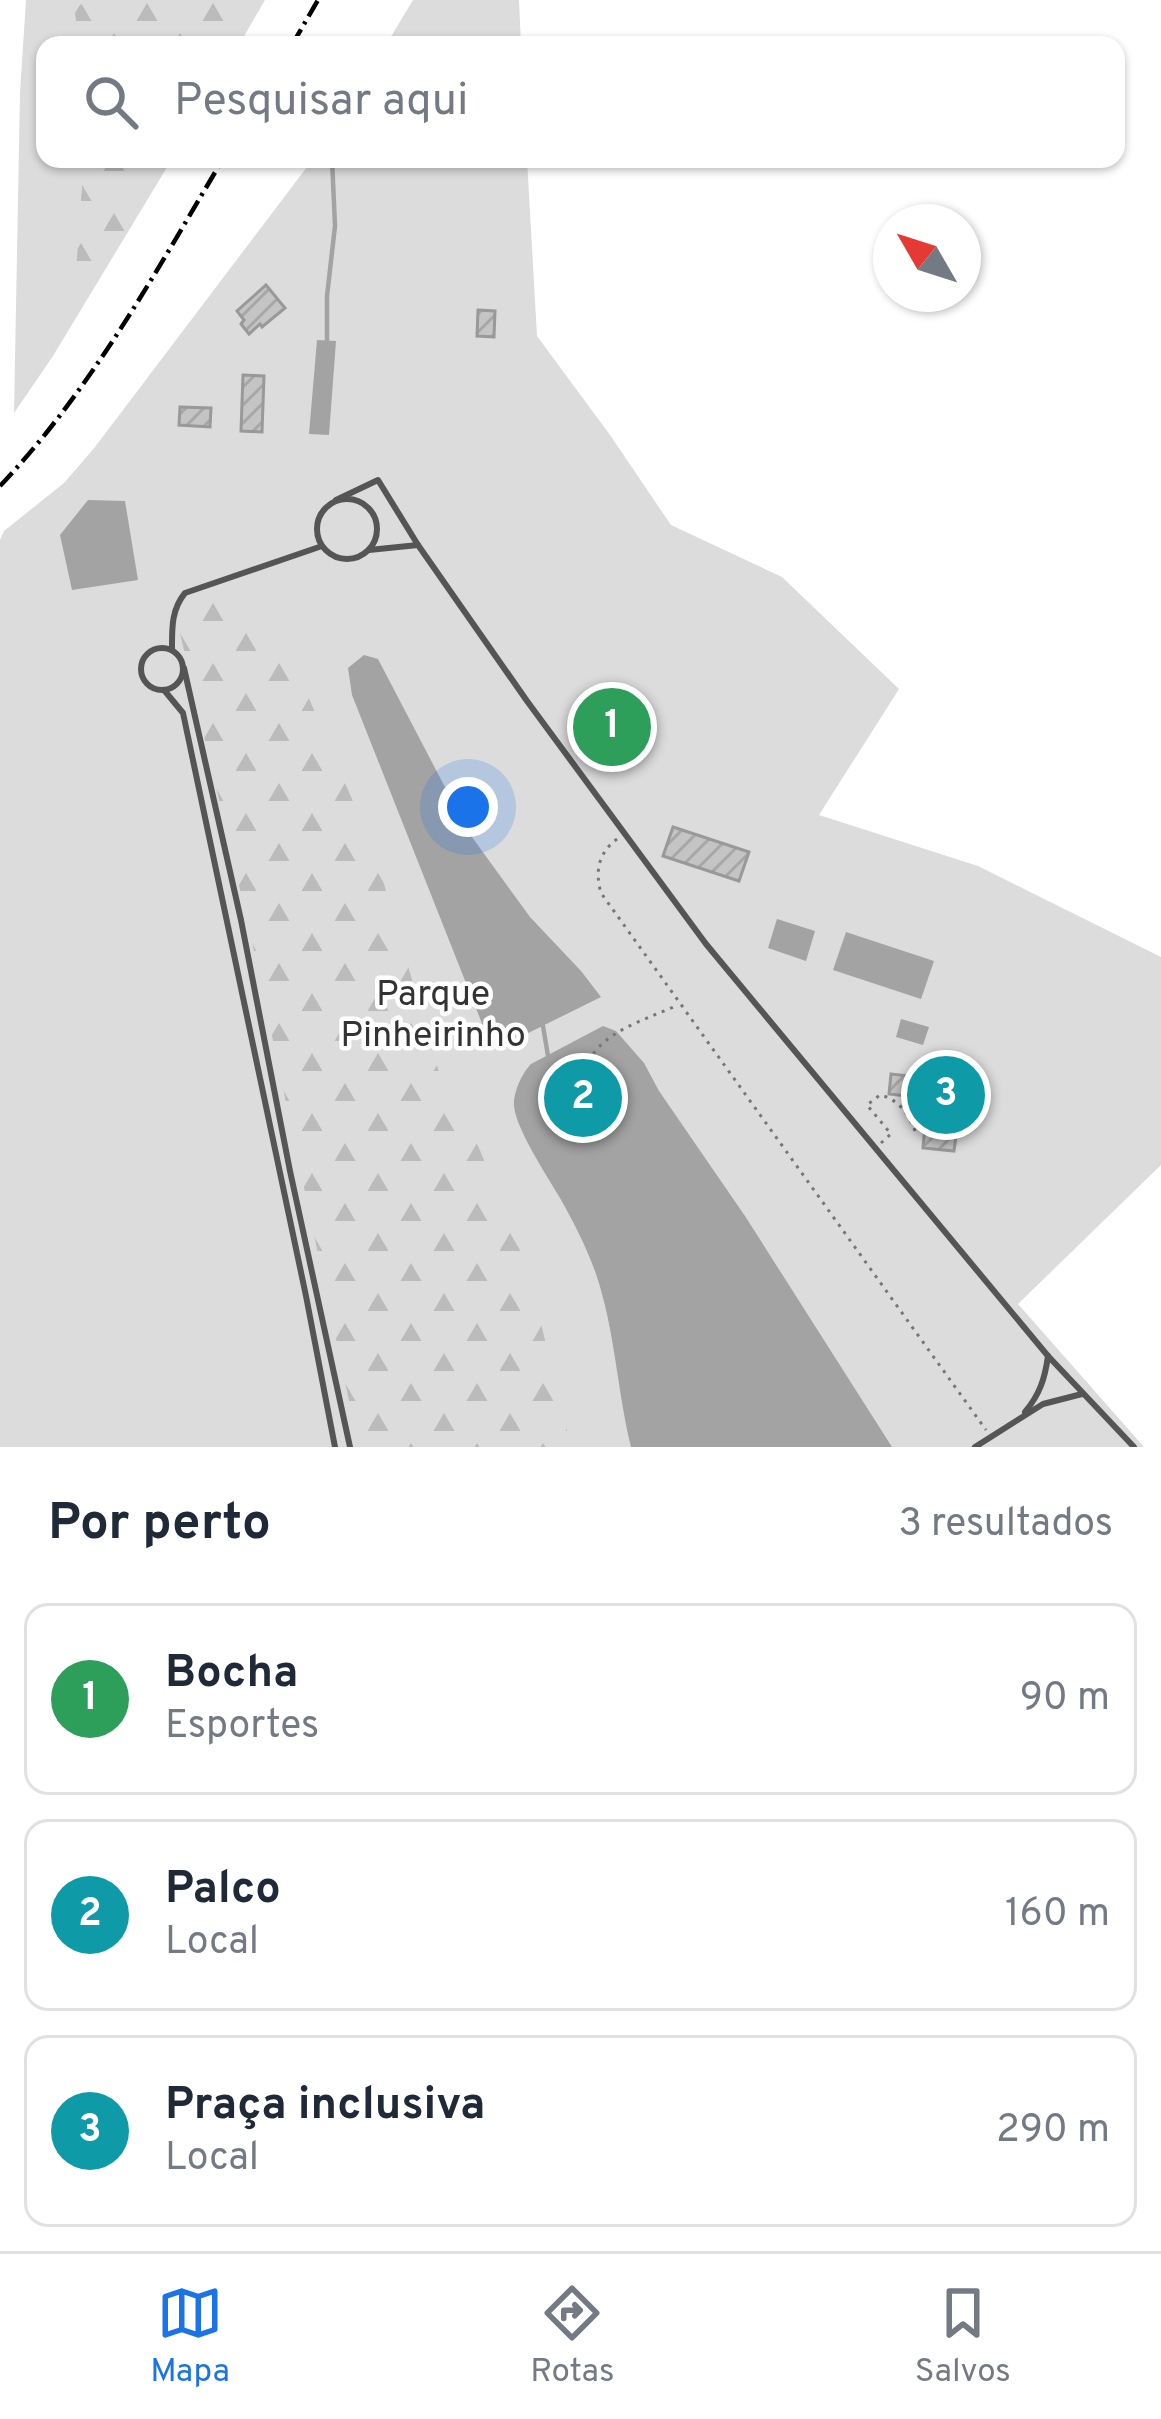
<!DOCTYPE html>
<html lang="pt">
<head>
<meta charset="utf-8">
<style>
  body { margin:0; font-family:Overpass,sans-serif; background:#f2f2f3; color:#1f2937 }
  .compass { position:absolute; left:873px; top:204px; width:108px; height:108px; border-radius:50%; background:#fff; box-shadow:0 3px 9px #0004; rotate:309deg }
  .you { position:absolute; left:468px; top:807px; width:42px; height:42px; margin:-30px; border:9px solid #fff; border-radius:50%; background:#1a73e8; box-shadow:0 0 0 18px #1a73e833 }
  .badge { display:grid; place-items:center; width:78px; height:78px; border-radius:50%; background:#1a73e8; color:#fff; font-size:39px; font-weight:700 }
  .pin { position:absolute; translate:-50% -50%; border:6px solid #fff; box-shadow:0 3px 12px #0006 }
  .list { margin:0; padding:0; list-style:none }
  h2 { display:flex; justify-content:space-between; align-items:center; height:156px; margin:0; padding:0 48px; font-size:51px }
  h2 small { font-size:39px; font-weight:400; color:#747a83 }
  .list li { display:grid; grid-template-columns:78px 1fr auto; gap:36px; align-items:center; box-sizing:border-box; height:192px; margin:0 24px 24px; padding:0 24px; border:3px solid #e0e1e3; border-radius:24px }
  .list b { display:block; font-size:45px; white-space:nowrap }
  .list p { margin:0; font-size:39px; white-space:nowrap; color:#747a83 }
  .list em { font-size:39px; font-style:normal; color:#747a83 }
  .icon { flex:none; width:66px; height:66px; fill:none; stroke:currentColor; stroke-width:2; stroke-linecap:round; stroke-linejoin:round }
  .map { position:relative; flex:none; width:1161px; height:1447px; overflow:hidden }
  .search { position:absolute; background:#fff; box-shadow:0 3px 9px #0004; left:36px; right:36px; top:36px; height:132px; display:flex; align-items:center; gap:30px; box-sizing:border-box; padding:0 42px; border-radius:24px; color:#747a83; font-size:45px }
  .sheet { height:804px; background:#fff }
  nav { display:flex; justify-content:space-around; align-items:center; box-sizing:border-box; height:168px; border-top:3px solid #e0e1e3; background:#fff; font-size:33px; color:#747a83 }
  nav a { display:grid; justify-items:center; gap:6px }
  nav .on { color:#1a73e8 }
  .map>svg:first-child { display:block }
</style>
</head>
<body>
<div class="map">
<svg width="1161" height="1447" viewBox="0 0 1161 1447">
  <defs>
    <pattern id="forest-firs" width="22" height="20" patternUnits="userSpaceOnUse" patternTransform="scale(3)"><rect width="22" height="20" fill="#dcdcdc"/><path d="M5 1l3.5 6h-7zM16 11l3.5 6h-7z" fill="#bbb"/></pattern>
    <pattern id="building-hatch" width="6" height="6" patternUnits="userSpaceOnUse" patternTransform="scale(3)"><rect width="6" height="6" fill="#c4c4c4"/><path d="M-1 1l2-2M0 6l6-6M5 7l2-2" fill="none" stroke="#a7a7a7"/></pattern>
  </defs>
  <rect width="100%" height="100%" fill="#fff"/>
  <g fill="#dcdcdc">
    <path d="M26,0h239l-26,45h-194v114h127l-119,197 -39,57 6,-320z"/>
    <path d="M413,0h106l2,45h-135z"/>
    <path d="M313,159h214l10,177 73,99 61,90 111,52 117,112 -80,126 159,51 183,91v208l-143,139 126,143h-1144v-907l4,-9 60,-48 31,-36z"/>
  </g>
  <g fill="url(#forest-firs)">
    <path d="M89,0h168l-8,15 -82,25 -1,5h-86l-6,-37z"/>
    <path d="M84,159h50l-6,67 -55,88z"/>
    <path d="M245,597l36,36 94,220 66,226 38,69 47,114 45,185h-218l-2,-37 -101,-478 -70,-299 28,-32z"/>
  </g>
  <g fill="#a3a3a3">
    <path d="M317,340l19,1 -7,94 -20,-1z"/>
    <path d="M88,500l37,1 13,79 -66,10 -12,-55z"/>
    <path d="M364,655l14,4 91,174 61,84 51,54 20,26 -101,50 -17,-21 -131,-331 -4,-27z"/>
    <path d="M777,919l38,12 -9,30 -38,-13z"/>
    <path d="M846,932l88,29 -13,38 -88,-29z"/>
    <path d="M901,1019l28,8 -6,18 -27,-8z"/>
    <path d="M603,1026l13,5 28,32 15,28 86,125 147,231h-261c-14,-58 -16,-117 -35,-173 -9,-26 -23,-53 -36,-76 -13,-22 -44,-69 -46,-92 -1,-13 8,-33 17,-42z"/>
  </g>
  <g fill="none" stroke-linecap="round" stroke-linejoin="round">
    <g stroke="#a3a3a3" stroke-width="4.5">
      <path d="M327,340v-44l8,-70 -3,-67"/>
      <path d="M543,1026l5,30"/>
    </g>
  </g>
  <g fill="url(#building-hatch)" stroke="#999" stroke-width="3">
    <path d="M266,285l19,23 -23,19 -2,-3 -11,10 -8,-10 3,-4 -7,-9z"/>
    <path d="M478,310l17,1 -1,26 -17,-1z"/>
    <path d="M243,375l21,1 -2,56 -21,-1z"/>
    <path d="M180,407l31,1 -1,19 -31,-2z"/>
    <path d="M592,705l49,17 -9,26 -49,-17z"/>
    <path d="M673,827l76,25 -10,29 -76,-25z"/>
    <path d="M591,1067l18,10 -8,14 -1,25 -24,-7 -14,-16 19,-11z"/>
    <path d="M891,1074l18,2 -2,20 -18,-2z"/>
    <path d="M942,1120l15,8 -3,23 -31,-3 2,-22h6z"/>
  </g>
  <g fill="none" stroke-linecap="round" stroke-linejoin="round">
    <g stroke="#777" stroke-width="3" stroke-dasharray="3 6" stroke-linecap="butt">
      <path d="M617,839c-19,14 -22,33 -16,54l385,537"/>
      <path d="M591,1061l23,14 -11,17v27c-20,-2 -32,-10 -44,-27 28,-17 21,-24 39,-44 19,-21 56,-32 80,-43"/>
      <path d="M581,1076l22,13"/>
      <path d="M902,1106l21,-7 40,9"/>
      <path d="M881,1143l10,-9 -24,-29 13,-10c21,5 30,22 37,41"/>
    </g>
    <g stroke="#555" stroke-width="6">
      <circle cx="347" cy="529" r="30"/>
      <path d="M336,500l42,-20 40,65 109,156 179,243 342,412 86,91"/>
      <path d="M369,550l49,-5"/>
      <circle cx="162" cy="669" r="21"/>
      <path d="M172,650c0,-21 -1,-40 13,-57l137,-47"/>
      <path d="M184,668l57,252 49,251 60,276"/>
      <path d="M164,690l19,23 123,583 29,151"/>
      <path d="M1025,1412c15,-18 20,-34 23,-56"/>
      <path d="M975,1447l68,-43 39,-10"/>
    </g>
    <g stroke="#000" stroke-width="4.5" stroke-dasharray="18 6 3 6" stroke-linecap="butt">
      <path d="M292,45l26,-45"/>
      <path d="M0,486c92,-97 155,-213 223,-327"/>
    </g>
  </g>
  <g text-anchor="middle" stroke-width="9" stroke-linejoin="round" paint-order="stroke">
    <g font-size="36" fill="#333" stroke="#fff">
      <text x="433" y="1005">Parque<tspan x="433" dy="41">Pinheirinho</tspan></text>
    </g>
  </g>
</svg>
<svg class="compass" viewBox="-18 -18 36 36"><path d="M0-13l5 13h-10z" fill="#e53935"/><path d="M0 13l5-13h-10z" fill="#747a83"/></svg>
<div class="you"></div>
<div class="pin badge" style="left:612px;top:727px;background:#2e9e5b">1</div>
<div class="pin badge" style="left:583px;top:1098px;background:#0f9aa8">2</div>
<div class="pin badge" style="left:946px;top:1095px;background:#0f9aa8">3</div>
<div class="search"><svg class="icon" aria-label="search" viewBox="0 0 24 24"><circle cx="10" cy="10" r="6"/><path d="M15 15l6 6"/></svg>Pesquisar aqui</div>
</div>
<section class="sheet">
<h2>Por perto<small>3 resultados</small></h2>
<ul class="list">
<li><span class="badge" style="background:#2e9e5b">1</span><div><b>Bocha</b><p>Esportes</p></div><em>90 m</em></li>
<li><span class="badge" style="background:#0f9aa8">2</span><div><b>Palco</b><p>Local</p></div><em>160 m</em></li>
<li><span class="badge" style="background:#0f9aa8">3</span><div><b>Praça inclusiva</b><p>Local</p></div><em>290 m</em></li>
</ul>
</section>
<nav>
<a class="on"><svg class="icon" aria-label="map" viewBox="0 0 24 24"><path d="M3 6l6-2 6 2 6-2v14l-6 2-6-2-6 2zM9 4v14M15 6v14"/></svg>Mapa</a>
<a><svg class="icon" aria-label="directions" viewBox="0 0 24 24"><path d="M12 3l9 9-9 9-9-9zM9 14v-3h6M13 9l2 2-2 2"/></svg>Rotas</a>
<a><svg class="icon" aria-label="saved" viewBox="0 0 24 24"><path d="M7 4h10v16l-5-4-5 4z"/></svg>Salvos</a>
</nav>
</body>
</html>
